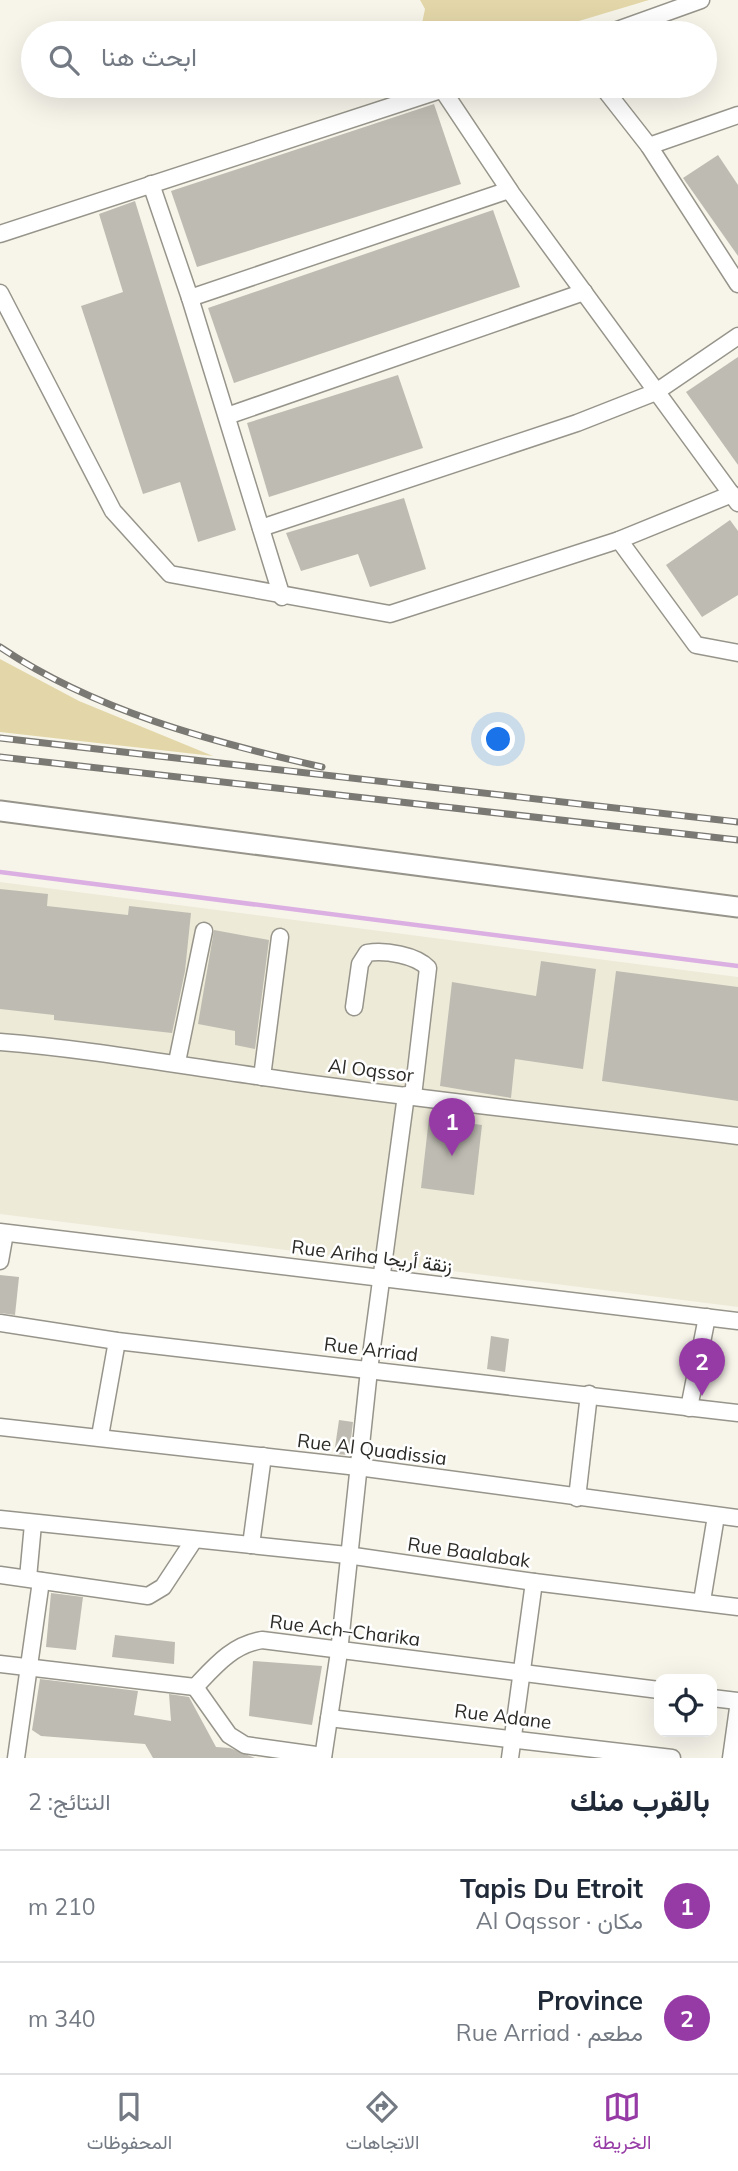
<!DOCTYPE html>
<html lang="ar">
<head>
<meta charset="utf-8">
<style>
  body { margin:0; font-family:Mulish,Vazirmatn,sans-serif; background:#f6f6f7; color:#1f2937; direction:rtl }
  .controls { position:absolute; right:21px; bottom:21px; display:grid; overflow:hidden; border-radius:14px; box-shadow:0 7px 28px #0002 }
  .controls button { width:63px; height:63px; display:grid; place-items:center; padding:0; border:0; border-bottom:2px solid #e0e1e3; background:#fff; color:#1f2937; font:35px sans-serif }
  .you { position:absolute; left:499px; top:740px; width:24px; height:24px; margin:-18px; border:5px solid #fff; border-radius:50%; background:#1a73e8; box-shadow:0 0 0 10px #1a73e833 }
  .badge { display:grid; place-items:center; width:46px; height:46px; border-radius:50%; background:#963ba6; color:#fff; font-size:23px; font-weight:700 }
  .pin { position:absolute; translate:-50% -58px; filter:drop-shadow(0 2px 4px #0008) }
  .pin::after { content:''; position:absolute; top:37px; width:24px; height:21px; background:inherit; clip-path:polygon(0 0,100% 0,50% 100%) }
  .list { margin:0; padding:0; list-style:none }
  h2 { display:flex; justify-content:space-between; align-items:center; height:91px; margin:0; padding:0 28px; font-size:30px }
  h2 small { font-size:23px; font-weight:400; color:#747a83 }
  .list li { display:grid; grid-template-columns:46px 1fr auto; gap:21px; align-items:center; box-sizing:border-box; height:112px; padding:0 28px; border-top:2px solid #e0e1e3 }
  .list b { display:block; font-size:26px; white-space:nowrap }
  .list p { margin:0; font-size:23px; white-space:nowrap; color:#747a83 }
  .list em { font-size:23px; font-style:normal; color:#747a83 }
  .icon { flex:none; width:38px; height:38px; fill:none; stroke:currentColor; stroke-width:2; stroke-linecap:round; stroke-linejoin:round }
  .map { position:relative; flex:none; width:738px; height:1758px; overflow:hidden; direction:ltr }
  .search { position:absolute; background:#fff; box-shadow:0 7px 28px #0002; left:21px; right:21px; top:21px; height:77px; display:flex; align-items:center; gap:18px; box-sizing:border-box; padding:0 24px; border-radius:38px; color:#747a83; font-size:26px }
  .sheet { height:315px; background:#fff }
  nav { display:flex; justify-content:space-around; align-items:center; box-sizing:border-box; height:98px; border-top:2px solid #e0e1e3; background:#fff; font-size:19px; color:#747a83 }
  nav a { display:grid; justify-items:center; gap:4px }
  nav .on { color:#963ba6 }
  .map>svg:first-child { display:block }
</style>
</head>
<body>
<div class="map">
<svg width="738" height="1758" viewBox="0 0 738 1758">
  <rect width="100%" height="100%" fill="#f7f5ea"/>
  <path fill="#eeead8" d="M0,882l738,95v330l-738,-93z"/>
  <g fill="#e3d7a9">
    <path d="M420,0h229l-110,33h-119l5,-24z"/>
    <path d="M0,659l79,42 134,55 -213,-24z"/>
  </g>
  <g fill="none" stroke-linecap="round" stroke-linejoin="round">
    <path stroke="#dbafe2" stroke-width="4.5" d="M0,872l738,94"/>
  </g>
  <g fill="#bebcb2">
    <path d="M434,104l27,80 -264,83 -26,-76z"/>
    <path d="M718,155l20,30v71l-55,-78z"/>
    <path d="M135,201l101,329 -38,12 -18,-60 -37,12 -62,-188 42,-14 -24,-78z"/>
    <path d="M493,210l27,77 -286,96 -26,-75z"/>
    <path d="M738,357v108l-52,-73z"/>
    <path d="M398,375l25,73 -154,49 -22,-74z"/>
    <path d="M404,498l22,71 -56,18 -12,-33 -57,17 -15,-38z"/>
    <path d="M730,520l8,11v64l-36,22 -36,-52z"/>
    <path d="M0,889l48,5 -1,12 81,9 1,-9 62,7 -6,58 -13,62 -118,-13v-5l-54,-6z"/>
    <path d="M214,930l55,10 -14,109 -20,-4v-14l-37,-7z"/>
    <path d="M541,961l55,8 -13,100 -68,-10 -4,39 -71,-12 12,-104 84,14z"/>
    <path d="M616,971l122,16v114l-136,-20z"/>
    <path d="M429,1118l53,7 -8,70 -53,-7z"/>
    <path d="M0,1275l19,2 -4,38 -15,-2z"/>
    <path d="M491,1336l18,3 -4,33 -18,-3z"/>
    <path d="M339,1420l14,2 -4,33 -15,-1z"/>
    <path d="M51,1593l32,4 -7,53 -30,-3z"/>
    <path d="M115,1635l60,7 -1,22 -62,-7z"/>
    <path d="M253,1661l69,5 -10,59 -63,-9z"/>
    <path d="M40,1679l98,12 -4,24 37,6 -2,-27 20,3 27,50 14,1 25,10h-102l-8,-14 -104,-8 -9,-6z"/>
  </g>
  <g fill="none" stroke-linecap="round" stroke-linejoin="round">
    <g stroke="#97958b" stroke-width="19">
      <g id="minor">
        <path d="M609,33l92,-33"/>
        <path d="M602,86l47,60 89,138"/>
        <path d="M442,89l70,105 226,309"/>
        <path d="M649,146l89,-31"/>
        <path d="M151,184l39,114 92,299"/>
        <path d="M0,234l450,-147"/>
        <path d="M0,293l113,218 57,63 220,40 229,-74 113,-46"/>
        <path d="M190,298l319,-108"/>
        <path d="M227,416l357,-124"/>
        <path d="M261,528l316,-105 79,-31 82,-56"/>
        <path d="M619,540l77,105 42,8"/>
        <path d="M354,1007l6,-43 7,-11c18,-3 49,2 61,15l-15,128"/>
        <path d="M0,1042c89,7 175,23 263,35 158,23 317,39 475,59"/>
        <path d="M177,1062l27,-131"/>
        <path d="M262,1077l18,-140"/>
        <path d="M0,1232l738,89"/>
        <path d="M0,1261l5,-28"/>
        <path d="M0,1323l117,18 621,72"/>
        <path d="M689,1408l18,-91"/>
        <path d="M0,1427l358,40 380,51"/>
        <path d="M100,1436l17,-95"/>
        <path d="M577,1498l12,-104"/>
        <path d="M0,1519l347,36 187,27 204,25"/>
        <path d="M251,1545l12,-89"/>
        <path d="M0,1575l148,21 15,-9 31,-47"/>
        <path d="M28,1578l5,-54"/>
        <path d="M702,1601l14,-85"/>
        <path d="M0,1664l195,23"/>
        <path d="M195,1687c20,-21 37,-42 67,-47l397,50"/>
        <path d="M195,1687l34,48 16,10 78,11"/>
        <path d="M712,1698l26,3"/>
        <path d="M329,1718l343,40"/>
        <path d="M16,1758l25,-177"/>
        <path d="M323,1758l16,-106 30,-282 37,-275"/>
        <path d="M510,1758l24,-176"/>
        <path d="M731,1758l7,-50"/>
      </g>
    </g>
    <g stroke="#97958b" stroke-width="23">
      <path id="major" d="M0,811l738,96"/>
    </g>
    <use href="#minor" stroke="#fff" stroke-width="16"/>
    <use href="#major" stroke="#fff" stroke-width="19"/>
    <g stroke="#7b7973" stroke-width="7">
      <g id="rail">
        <path d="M0,647c95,64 212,95 322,120"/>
        <path d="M0,738l738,84"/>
        <path d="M0,757l738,83"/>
      </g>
    </g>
    <use href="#rail" stroke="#fff" stroke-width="4.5" stroke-dasharray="13" stroke-linecap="butt"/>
  </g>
  <g text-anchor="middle" stroke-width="5" stroke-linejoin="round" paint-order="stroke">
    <g font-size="19" fill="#2b2a26" stroke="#fff">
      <text transform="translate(371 1070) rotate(7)" y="7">Al Oqssor</text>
      <text transform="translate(372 1256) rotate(7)" y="7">Rue Ariha زنقة أريحا</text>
      <text transform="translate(371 1349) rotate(7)" y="7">Rue Arriad</text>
      <text transform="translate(372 1449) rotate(7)" y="7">Rue Al Quadissia</text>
      <text transform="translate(469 1552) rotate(8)" y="7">Rue Baalabak</text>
      <text transform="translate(345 1630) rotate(7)" y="7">Rue Ach–Charika</text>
      <text transform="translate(503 1716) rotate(7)" y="7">Rue Adane</text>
    </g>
  </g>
</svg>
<div class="controls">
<button><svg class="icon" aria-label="locate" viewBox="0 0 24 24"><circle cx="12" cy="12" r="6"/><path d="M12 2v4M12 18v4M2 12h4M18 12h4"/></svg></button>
</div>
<div class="you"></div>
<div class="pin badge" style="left:452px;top:1156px">1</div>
<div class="pin badge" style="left:702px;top:1396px">2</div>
<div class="search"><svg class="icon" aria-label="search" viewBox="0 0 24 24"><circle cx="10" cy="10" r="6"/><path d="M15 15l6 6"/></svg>ابحث هنا</div>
</div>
<section class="sheet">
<h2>بالقرب منك<small>النتائج: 2</small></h2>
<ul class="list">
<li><span class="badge">1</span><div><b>Tapis Du Etroit</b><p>مكان · Al Oqssor</p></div><em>210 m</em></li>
<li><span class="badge">2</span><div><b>Province</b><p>مطعم · Rue Arriad</p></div><em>340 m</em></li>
</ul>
</section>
<nav>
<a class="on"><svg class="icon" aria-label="map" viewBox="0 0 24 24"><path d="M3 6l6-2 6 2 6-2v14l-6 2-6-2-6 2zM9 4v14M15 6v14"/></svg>الخريطة</a>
<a><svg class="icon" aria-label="directions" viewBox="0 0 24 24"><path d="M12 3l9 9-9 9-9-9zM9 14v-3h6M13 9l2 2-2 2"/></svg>الاتجاهات</a>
<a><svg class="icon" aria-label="saved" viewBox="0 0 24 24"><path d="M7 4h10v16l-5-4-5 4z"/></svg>المحفوظات</a>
</nav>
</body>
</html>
